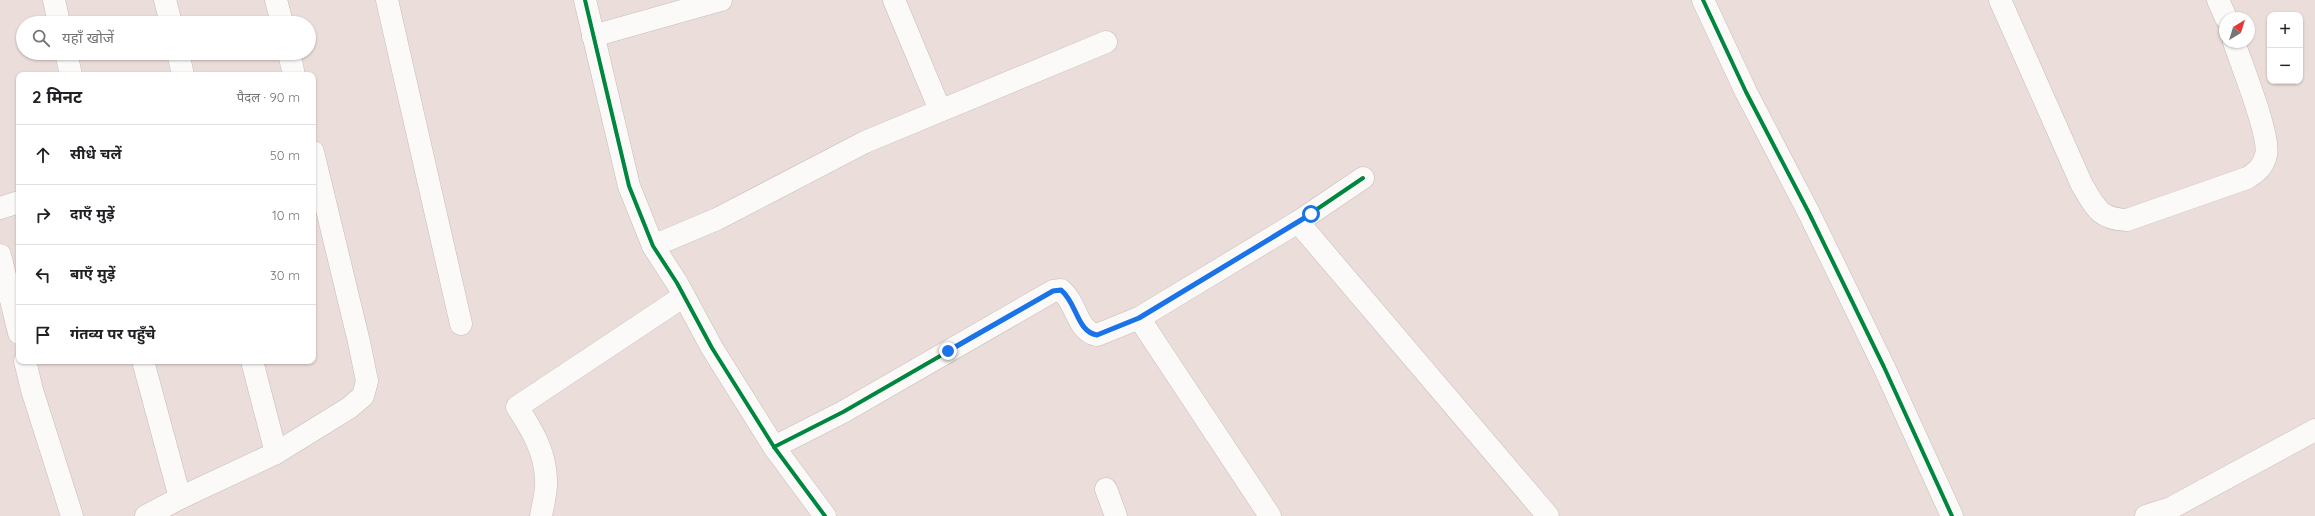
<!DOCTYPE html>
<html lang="hi">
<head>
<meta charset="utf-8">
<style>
  body { margin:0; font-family:Quicksand,"Noto Sans Devanagari",sans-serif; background:#f2f2f2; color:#202124 }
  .controls { position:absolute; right:12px; top:12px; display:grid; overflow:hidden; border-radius:8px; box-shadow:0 1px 3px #0004 }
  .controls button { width:36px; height:36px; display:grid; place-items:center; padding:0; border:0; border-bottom:1px solid #e0e0e0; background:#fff; color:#202124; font:20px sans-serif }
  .compass { position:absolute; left:2219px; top:12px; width:36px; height:36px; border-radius:50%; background:#fff; box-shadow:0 1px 3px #0004; rotate:38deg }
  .stop { position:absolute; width:12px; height:12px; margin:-9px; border:3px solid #1a73e8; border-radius:50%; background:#fff }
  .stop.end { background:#1a73e8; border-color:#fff; box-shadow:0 1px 4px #0008 }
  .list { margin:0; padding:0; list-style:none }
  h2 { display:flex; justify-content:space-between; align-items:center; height:52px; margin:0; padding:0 16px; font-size:17px }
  h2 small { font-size:13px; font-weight:400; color:#757577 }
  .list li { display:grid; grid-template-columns:26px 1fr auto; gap:12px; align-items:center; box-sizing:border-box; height:60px; padding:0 16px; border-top:1px solid #e0e0e0 }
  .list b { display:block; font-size:15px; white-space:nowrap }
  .list em { font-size:13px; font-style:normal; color:#757577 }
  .icon { flex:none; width:22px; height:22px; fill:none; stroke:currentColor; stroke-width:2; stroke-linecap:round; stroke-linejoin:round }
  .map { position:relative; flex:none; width:2315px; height:516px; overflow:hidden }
  .search { position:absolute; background:#fff; box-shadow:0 1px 3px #0004; left:16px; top:16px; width:300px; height:44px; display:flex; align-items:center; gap:10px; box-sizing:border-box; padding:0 14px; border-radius:22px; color:#757577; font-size:15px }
  .panel { position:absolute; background:#fff; box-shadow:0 1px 3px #0004; left:16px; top:72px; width:300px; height:292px; border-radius:8px }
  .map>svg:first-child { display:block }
</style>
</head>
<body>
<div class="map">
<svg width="2315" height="516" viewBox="0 0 2315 516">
  <rect width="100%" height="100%" fill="#ebdeda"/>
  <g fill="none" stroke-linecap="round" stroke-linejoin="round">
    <g stroke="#c6bcb9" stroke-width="23">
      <g id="street">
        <path d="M54,0l5,23"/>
        <path d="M165,0l6,23"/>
        <path d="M276,0l6,23"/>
        <path d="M387,0l74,324"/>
        <path d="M585,0l44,186 24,60 24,37 35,65 62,99 51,69"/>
        <path d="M894,0l46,110"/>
        <path d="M1703,0l43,92 63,121 75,154 68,149"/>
        <path d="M2000,0l82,185c13,22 17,34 45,35l120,-42c10,-6 16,-11 19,-23 5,-19 -25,-91 -32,-113"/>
        <path d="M2218,0l8,18"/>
        <path d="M593,36l128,-36"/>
        <path d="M66,53l5,22"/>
        <path d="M178,53l5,22"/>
        <path d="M289,53l5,22"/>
        <path d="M0,208l19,-6"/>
        <path d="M1298,222l250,294"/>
        <path d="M653,246l64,-27 148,-77 241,-100"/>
        <path d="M0,255l19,78"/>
        <path d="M1139,318l131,198"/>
        <path d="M25,361l7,29 40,126"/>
        <path d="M143,361l37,137"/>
        <path d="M252,361l24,92"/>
        <path d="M774,447l69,-35 210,-121 8,-1c16,13 16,42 36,45l42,-17 159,-96 65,-44"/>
        <path d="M1106,489l10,27"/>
        <path d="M146,516l34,-18 96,-45 73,-45 14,-12 4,-15 -8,-39 -46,-190"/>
        <path d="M541,516c2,-12 6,-25 5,-37 -1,-28 -14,-49 -29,-72l167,-111"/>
        <path d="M2146,516l25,-8 144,-78"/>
      </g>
    </g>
    <use href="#street" stroke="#fcfaf9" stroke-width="22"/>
    <g stroke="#fff" stroke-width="6">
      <g id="cycleway">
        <path d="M585,0l44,186 24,60 24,37 35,65 62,99 51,69"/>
        <path d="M1703,0l43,92 63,121 75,154 68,149"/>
        <path d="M774,447l69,-35 210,-121 8,-1c16,13 16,42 36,45l42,-17 159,-96 65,-44"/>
      </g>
    </g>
    <use href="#cycleway" stroke="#00873e" stroke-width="4"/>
  </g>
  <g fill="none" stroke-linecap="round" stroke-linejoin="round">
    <path stroke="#1a73e8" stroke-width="5" d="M948,351l105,-60 8,-1c16,13 16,42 36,45l42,-17 172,-104"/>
  </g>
</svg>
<div class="controls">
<button>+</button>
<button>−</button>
</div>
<svg class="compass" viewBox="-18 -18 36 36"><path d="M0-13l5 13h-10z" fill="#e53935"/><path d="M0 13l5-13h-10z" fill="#757577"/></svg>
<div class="stop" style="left:1311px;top:214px"></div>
<div class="stop end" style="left:948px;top:351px"></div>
<div class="search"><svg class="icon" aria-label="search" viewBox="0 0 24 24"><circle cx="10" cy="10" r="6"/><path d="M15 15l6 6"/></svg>यहाँ खोजें</div>
<section class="panel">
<h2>2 मिनट<small>पैदल · 90 m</small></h2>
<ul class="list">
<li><svg class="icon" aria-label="ahead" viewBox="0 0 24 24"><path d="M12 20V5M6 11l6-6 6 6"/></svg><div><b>सीधे चलें</b></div><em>50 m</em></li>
<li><svg class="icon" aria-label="right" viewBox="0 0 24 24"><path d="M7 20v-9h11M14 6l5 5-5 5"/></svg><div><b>दाएँ मुड़ें</b></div><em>10 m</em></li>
<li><svg class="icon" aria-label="left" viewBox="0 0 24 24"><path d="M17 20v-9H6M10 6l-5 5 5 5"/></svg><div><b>बाएँ मुड़ें</b></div><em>30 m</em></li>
<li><svg class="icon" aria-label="arrive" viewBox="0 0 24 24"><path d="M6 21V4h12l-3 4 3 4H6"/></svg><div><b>गंतव्य पर पहुँचे</b></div></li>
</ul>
</section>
</div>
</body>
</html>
